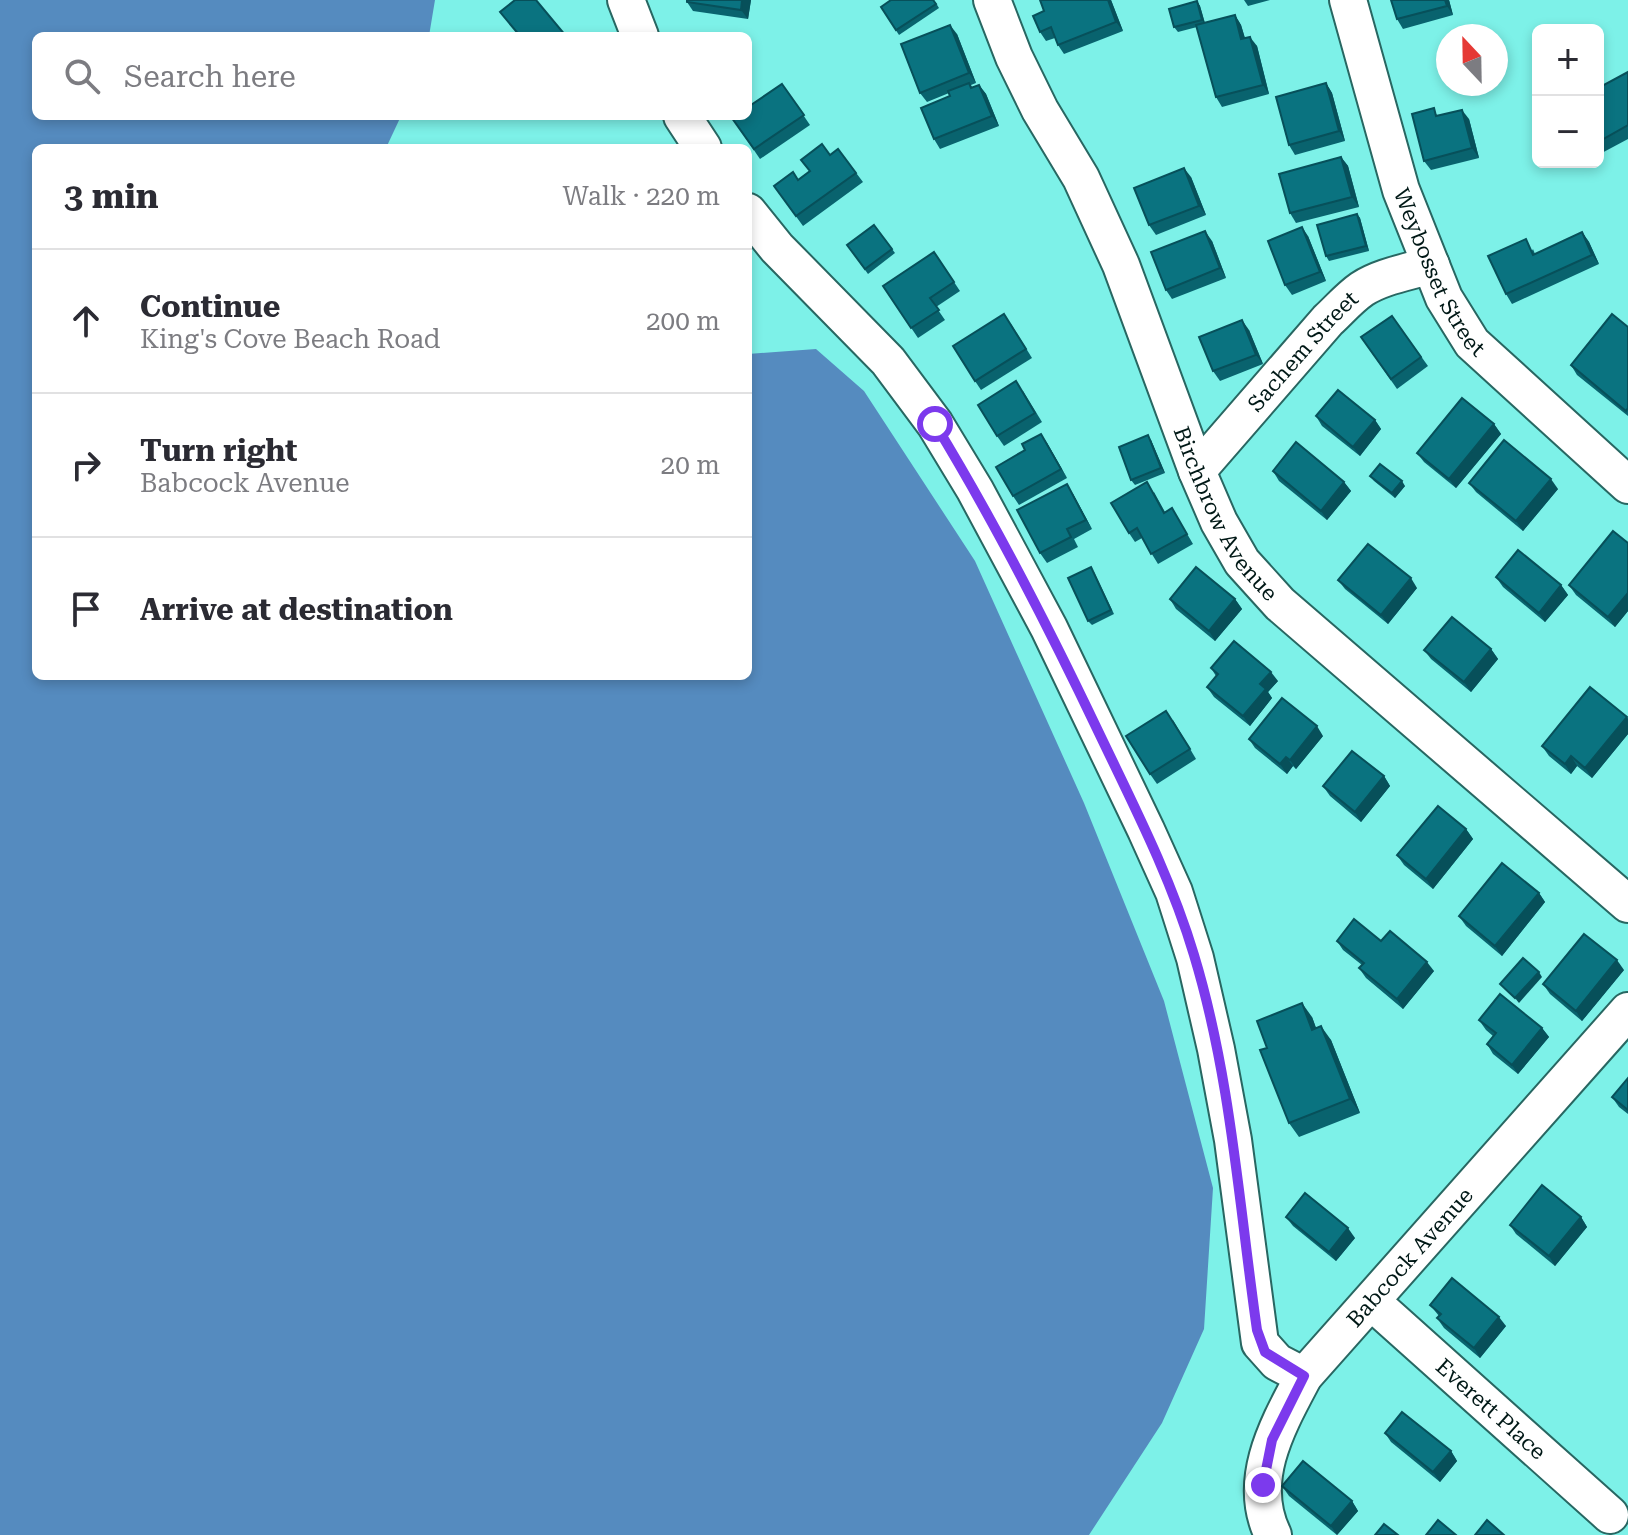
<!DOCTYPE html>
<html lang="en">
<head>
<meta charset="utf-8">
<style>
  body { margin:0; font-family:"Roboto Serif",serif; background:#f7f7f7; color:#2b2b33 }
  .controls { position:absolute; right:24px; top:24px; display:grid; overflow:hidden; border-radius:12px; box-shadow:0 4px 12px #0003 }
  .controls button { width:72px; height:72px; display:grid; place-items:center; padding:0; border:0; border-bottom:2px solid #e1e1e2; background:#fff; color:#2b2b33; font:40px sans-serif }
  .compass { position:absolute; left:1436px; top:24px; width:72px; height:72px; border-radius:50%; background:#fff; box-shadow:0 4px 12px #0003; rotate:338deg }
  .stop { position:absolute; width:24px; height:24px; margin:-18px; border:6px solid #7c3aed; border-radius:50%; background:#fff }
  .stop.end { background:#7c3aed; border-color:#fff; box-shadow:0 2px 8px #0008 }
  .list { margin:0; padding:0; list-style:none }
  h2 { display:flex; justify-content:space-between; align-items:center; height:104px; margin:0; padding:0 32px; font-size:34px }
  h2 small { font-size:26px; font-weight:400; color:#7c7c81 }
  .list li { display:grid; grid-template-columns:52px 1fr auto; gap:24px; align-items:center; box-sizing:border-box; height:144px; padding:0 32px; border-top:2px solid #e1e1e2 }
  .list b { display:block; font-size:30px; white-space:nowrap }
  .list p { margin:0; font-size:26px; white-space:nowrap; color:#7c7c81 }
  .list em { font-size:26px; font-style:normal; color:#7c7c81 }
  .icon { flex:none; width:44px; height:44px; fill:none; stroke:currentColor; stroke-width:2; stroke-linecap:round; stroke-linejoin:round }
  .map { position:relative; flex:none; width:1628px; height:1535px; overflow:hidden }
  .search { position:absolute; background:#fff; box-shadow:0 4px 12px #0003; left:32px; top:32px; width:720px; height:88px; display:flex; align-items:center; gap:20px; box-sizing:border-box; padding:0 28px; border-radius:12px; color:#7c7c81; font-size:30px }
  .panel { position:absolute; background:#fff; box-shadow:0 4px 12px #0003; left:32px; top:144px; width:720px; height:536px; border-radius:12px }
  .map>svg:first-child { display:block }
</style>
</head>
<body>
<div class="map">
<svg width="1628" height="1535" viewBox="0 0 1628 1535">
  <rect width="100%" height="100%" fill="#7df1e8"/>
  <path fill="#558bbf" d="M0,0h435l-6,36h-393v80h365l-15,32h-350v528h712v-322l68,-5 48,42 111,170 109,242 80,198 49,187 -9,141 -42,94 -73,112h-1089z"/>
  <g fill="none" stroke-linecap="round" stroke-linejoin="round">
    <g stroke="#286762" stroke-width="40">
      <g id="minor">
        <path d="M626,0l14,36"/>
        <path id="s1" d="M992,0l22,57 26,53 41,68 40,87 76,206 22,51 23,40 38,42 348,300"/>
        <path id="s2" d="M1348,0l53,190 43,108 28,45 156,142"/>
        <path d="M682,116l21,32"/>
        <path d="M748,212l29,36 111,113 47,63 40,66 74,138 97,202 28,62 21,66 21,91 17,91 27,203 17,19 27,14"/>
        <path id="s3" d="M1197,471l131,-151c11,-10 21,-22 34,-31 20,-13 47,-17 69,-24"/>
        <path id="s4" d="M1372,1302l238,213"/>
        <path id="s5" d="M1273,1535c-27,-55 5,-110 31,-159l324,-365"/>
      </g>
    </g>
    <use href="#minor" stroke="#fff" stroke-width="36"/>
  </g>
  <g fill="#09636e">
    <path d="M751,0l-3,19 -55,-8 -6,-9z"/>
    <path d="M934,0l5,8 -40,27 -18,-28z"/>
    <path d="M1040,0h71l12,31 -59,23 -6,-9 -3,-7 -9,3 -6,-9 4,-21z"/>
    <path d="M1244,0h26l-22,6z"/>
    <path d="M1449,0l4,15 -50,14 -6,-10z"/>
    <path d="M1197,1l3,5 5,17 30,-8 6,10 4,13 12,8 12,48 -47,13 -6,-10 -19,-70 -19,5 -4,-5z"/>
    <path d="M957,34l19,49 -5,2 1,2 7,-2 7,9 13,32 -59,23 -6,-10 16,-43 -1,-3 -22,9 -7,-9z"/>
    <path d="M1628,72v67l-30,16v-67z"/>
    <path d="M1326,83l6,10 13,48 -50,14 -6,-10z"/>
    <path d="M782,84l28,41 -50,34 -28,-41z"/>
    <path d="M1439,116l30,3 10,39 -48,12 -7,-9z"/>
    <path d="M838,149l25,33 -60,44 -29,-40 24,-6z"/>
    <path d="M1341,157l7,9 11,41 -63,16 -6,-10z"/>
    <path d="M1191,177l15,38 -50,20 -7,-10z"/>
    <path d="M1357,214l3,4 9,33 -40,10 -3,-5z"/>
    <path d="M874,225l21,28 -27,21 -21,-29z"/>
    <path d="M1582,232l7,10 10,22 -87,40 -6,-10 27,-45 2,5z"/>
    <path d="M1308,236l18,45 -34,14 -7,-10z"/>
    <path d="M1212,241l14,37 -54,21 -6,-9z"/>
    <path d="M934,252l26,39 -24,16 9,13 -27,18 -35,-52z"/>
    <path d="M1392,316l36,50 -31,23 -36,-52z"/>
    <path d="M1011,324l21,34 -51,32 -6,-9z"/>
    <path d="M1628,327v89l-51,-41 -6,-10z"/>
    <path d="M1249,330l14,34 -43,17 -7,-10z"/>
    <path d="M1023,391l19,31 -38,24 -7,-10z"/>
    <path d="M1316,416l59,4 6,9 -21,27 -38,-30z"/>
    <path d="M1494,424l7,10 -45,54 -32,-26 -7,-9z"/>
    <path d="M1151,440l14,33 -30,12 -4,-5z"/>
    <path d="M1047,443l20,35 -48,27 -6,-9z"/>
    <path d="M1273,471l71,11 7,9 -24,29 -48,-39z"/>
    <path d="M1370,476l35,10 -10,12 -21,-17z"/>
    <path d="M1469,483l89,6 -35,42 -47,-39z"/>
    <path d="M1154,492l11,20 7,-4 21,36 -35,20 -16,-26 -7,4 -6,-9z"/>
    <path d="M1073,494l19,35 -18,10 4,8 -31,16 -7,-10z"/>
    <path d="M1628,543v68l-13,16 -39,-32 -7,-10z"/>
    <path d="M1094,572l20,42 -22,11 -4,-4z"/>
    <path d="M1496,577l65,8 7,10 -23,27 -42,-35z"/>
    <path d="M1338,580l79,8 -29,36 -43,-35z"/>
    <path d="M1170,599h65l7,10 -27,32 -39,-32z"/>
    <path d="M1491,649l7,10 -27,33 -40,-33 -7,-9z"/>
    <path d="M1211,668l67,13 -10,11 4,6 -22,28 -36,-29 -7,-10 9,-11z"/>
    <path d="M1627,717l1,2v15l-36,44 -15,-12 -6,8 -22,-18 -7,-10z"/>
    <path d="M1173,720l23,39 -39,25 -7,-10z"/>
    <path d="M1323,736l-27,33 -3,-3 -6,8 -32,-26 -6,-9z"/>
    <path d="M1384,776l6,10 -29,36 -31,-26 -7,-10z"/>
    <path d="M1466,829l7,10 -40,50 -29,-24 -7,-10z"/>
    <path d="M1539,893l6,9 -43,54 -36,-30 -7,-10z"/>
    <path d="M1337,941l97,30 -31,38 -37,-31 -7,-10 3,-3 -19,-15z"/>
    <path d="M1624,970l-42,51 -32,-27 -7,-10z"/>
    <path d="M1312,1017l4,11 15,12 29,73 -61,24 -10,-14 -22,-75z"/>
    <path d="M1479,1020l63,8 7,9 -31,37 -25,-20 -6,-10 6,-8 -7,-6z"/>
    <path d="M1628,1078v36l-9,-7 -7,-10z"/>
    <path d="M1286,1217l69,21 -19,23 -43,-35z"/>
    <path d="M1581,1217l6,10 -32,39 -39,-32 -6,-9z"/>
    <path d="M1430,1305l76,21 -26,32 -36,-30 -7,-10 2,-2z"/>
    <path d="M1385,1433l66,18 6,10 -17,21 -49,-40z"/>
    <path d="M1282,1486l70,15 6,10 -21,24 -48,-39z"/>
  </g>
  <g fill="#07505a">
    <path d="M742,0h9l-3,19 -7,-9z"/>
    <path d="M1108,0h3l12,31 -7,-9z"/>
    <path d="M1445,0h4l4,15 -6,-9z"/>
    <path d="M1197,1l3,5 5,18 -3,-4z"/>
    <path d="M1235,15l6,10 7,24 -7,-10z"/>
    <path d="M950,25l7,9 19,49 -7,-10z"/>
    <path d="M1250,37l7,9 12,48 -6,-9z"/>
    <path d="M1326,83l6,10 13,48 -6,-10z"/>
    <path d="M979,85l7,9 13,32 -7,-10z"/>
    <path d="M1462,110l7,9 10,39 -7,-10z"/>
    <path d="M1341,157l7,9 11,41 -7,-10z"/>
    <path d="M1184,168l7,9 15,38 -7,-9z"/>
    <path d="M1357,214l3,4 9,33 -3,-5z"/>
    <path d="M1302,227l6,9 18,45 -6,-9z"/>
    <path d="M1205,231l7,10 14,37 -6,-10z"/>
    <path d="M1582,232l7,10 10,22 -7,-9z"/>
    <path d="M1242,320l7,10 14,34 -7,-9z"/>
    <path d="M1375,420l6,9 -21,27 -7,-9z"/>
    <path d="M1494,424l7,10 -45,54 -7,-9z"/>
    <path d="M1041,434l6,9 20,35 -6,-9z"/>
    <path d="M1148,435l3,5 14,33 -4,-5z"/>
    <path d="M1551,479l7,10 -35,42 -7,-10z"/>
    <path d="M1402,481l3,5 -10,12 -3,-5z"/>
    <path d="M1344,482l7,9 -24,29 -6,-9z"/>
    <path d="M1067,484l6,10 19,35 -6,-9z"/>
    <path d="M1411,578l6,10 -29,36 -7,-9z"/>
    <path d="M1561,585l7,10 -23,27 -6,-9z"/>
    <path d="M1628,593v18l-13,16 -7,-10z"/>
    <path d="M1235,599l7,10 -27,32 -6,-10z"/>
    <path d="M1491,649l7,10 -27,33 -7,-10z"/>
    <path d="M1271,672l7,9 -10,11 4,6 -22,28 -7,-10 17,-32z"/>
    <path d="M1627,717l1,2v15l-36,44 -7,-10z"/>
    <path d="M1317,726l6,10 -27,33 -6,-9z"/>
    <path d="M1571,756l6,10 -6,8 -6,-10z"/>
    <path d="M1286,757l7,9 -6,8 -7,-10z"/>
    <path d="M1384,776l6,10 -29,36 -6,-10z"/>
    <path d="M1466,829l7,10 -40,50 -7,-10z"/>
    <path d="M1539,893l6,9 -43,54 -7,-10z"/>
    <path d="M1617,960l7,10 -42,51 -6,-10z"/>
    <path d="M1427,962l7,9 -31,38 -6,-10z"/>
    <path d="M1539,972l3,5 -23,26 -4,-5z"/>
    <path d="M1302,1003l10,14 10,27 -10,-14z"/>
    <path d="M1321,1026l10,14 29,73 -10,-14z"/>
    <path d="M1542,1028l7,9 -31,37 -6,-9z"/>
    <path d="M1581,1217l6,10 -32,39 -6,-10z"/>
    <path d="M1348,1228l7,10 -19,23 -7,-9z"/>
    <path d="M1499,1317l7,9 -26,32 -6,-10z"/>
    <path d="M1451,1451l6,10 -17,21 -7,-10z"/>
    <path d="M1352,1501l6,10 -21,24 -6,-9z"/>
  </g>
  <g fill="#0a7380" stroke="#07505a" stroke-width="2">
    <path d="M515,0h21l30,36h-46l-20,-24z"/>
    <path d="M687,0h55l-1,10 -54,-8z"/>
    <path d="M891,0h42l3,4 -40,26 -15,-23z"/>
    <path d="M1040,0h68l8,22 -58,23 -7,-18 -11,5 -7,-16 11,-5z"/>
    <path d="M1391,0h54l2,6 -50,13z"/>
    <path d="M1197,1l5,19 -28,7 -5,-18z"/>
    <path d="M1235,15l6,24 9,-2 13,48 -47,12 -20,-72z"/>
    <path d="M950,25l19,48 -49,20 -19,-49z"/>
    <path d="M1628,72v53l-30,17v-54z"/>
    <path d="M969,83l2,5 8,-3 13,31 -58,23 -13,-31 29,-12 -2,-5z"/>
    <path d="M1326,83l13,48 -50,14 -13,-48z"/>
    <path d="M782,84l22,31 -50,34 -22,-31 4,-2h12v-9z"/>
    <path d="M1434,108l2,8 26,-6 10,38 -48,13 -12,-47z"/>
    <path d="M822,144l8,11 8,-6 18,24 -60,43 -22,-30 19,-14 5,8 12,-9 -9,-11z"/>
    <path d="M1341,157l11,40 -62,16 -11,-39z"/>
    <path d="M1184,168l15,38 -50,19 -15,-37z"/>
    <path d="M1357,214l9,32 -40,10 -9,-31z"/>
    <path d="M874,225l18,24 -27,20 -18,-24z"/>
    <path d="M1302,227l18,45 -35,13 -17,-44z"/>
    <path d="M1205,231l15,37 -54,22 -15,-38z"/>
    <path d="M1582,232l10,23 -86,39 -18,-38 38,-17 7,16z"/>
    <path d="M934,252l20,30 -24,16 9,12 -28,18 -28,-42z"/>
    <path d="M1004,314l22,35 -51,32 -22,-35z"/>
    <path d="M1612,314l16,13v81l-2,3 -55,-46z"/>
    <path d="M1392,316l29,41 -30,22 -30,-42z"/>
    <path d="M1242,320l14,35 -43,16 -14,-34z"/>
    <path d="M1016,381l19,32 -38,23 -19,-31z"/>
    <path d="M1338,390l37,30 -22,27 -37,-31z"/>
    <path d="M1462,398l32,26 -45,55 -32,-26z"/>
    <path d="M1041,434l20,35 -48,27 -17,-29 29,-17 -3,-6z"/>
    <path d="M1148,435l13,33 -30,12 -12,-33z"/>
    <path d="M1504,440l47,39 -35,42 -47,-38z"/>
    <path d="M1296,442l48,40 -23,29 -48,-40z"/>
    <path d="M1380,464l22,17 -10,12 -22,-17z"/>
    <path d="M1147,482l17,31 8,-5 15,26 -36,20 -14,-26 -8,5 -18,-30z"/>
    <path d="M1067,484l19,36 -19,9 4,8 -31,16 -23,-43z"/>
    <path d="M1613,531l15,12v50l-20,24 -39,-32z"/>
    <path d="M1368,544l43,34 -30,37 -43,-35z"/>
    <path d="M1518,550l43,35 -22,28 -43,-36z"/>
    <path d="M1091,567l20,43 -23,11 -20,-43z"/>
    <path d="M1196,567l39,32 -26,32 -39,-32z"/>
    <path d="M1452,617l39,32 -27,33 -40,-32z"/>
    <path d="M1234,641l37,31 -11,12 6,5 -23,27 -36,-29 11,-13 -7,-6z"/>
    <path d="M1590,687l37,30 -42,51 -14,-12 -6,8 -23,-18z"/>
    <path d="M1282,698l35,28 -27,34 -4,-3 -6,7 -31,-25z"/>
    <path d="M1166,711l24,38 -40,25 -24,-38z"/>
    <path d="M1352,751l32,25 -29,36 -32,-26z"/>
    <path d="M1438,806l28,23 -40,50 -29,-24z"/>
    <path d="M1502,863l37,30 -44,53 -36,-30z"/>
    <path d="M1354,919l27,22 9,-10 37,31 -30,37 -38,-31 5,-5 -27,-22z"/>
    <path d="M1584,934l33,26 -41,51 -33,-27z"/>
    <path d="M1523,958l16,14 -24,26 -15,-14z"/>
    <path d="M1500,994l42,34 -30,37 -25,-21 9,-11 -17,-13z"/>
    <path d="M1302,1003l10,27 9,-4 29,73 -61,24 -29,-73 7,-2 -10,-27z"/>
    <path d="M1628,1078v32l-16,-13z"/>
    <path d="M1542,1185l39,32 -32,39 -39,-31z"/>
    <path d="M1305,1193l43,35 -19,24 -43,-35z"/>
    <path d="M1452,1278l47,39 -25,31 -37,-30 4,-4 -11,-9z"/>
    <path d="M1402,1412l49,39 -18,21 -48,-39z"/>
    <path d="M1303,1461l49,40 -21,25 -49,-40z"/>
    <path d="M1438,1520l18,15h-30z"/>
    <path d="M1487,1520l17,15h-29z"/>
    <path d="M1384,1524l14,11h-23z"/>
  </g>
  <g fill="none" stroke-linecap="round" stroke-linejoin="round">
    <path stroke="#7c3aed" stroke-width="10" d="M935,424c61,100 114,204 164,309 35,73 72,145 95,222 37,122 45,250 63,375l8,22 39,24 -32,64 -9,45"/>
  </g>
  <g text-anchor="middle" stroke-width="6" stroke-linejoin="round" paint-order="stroke">
    <g font-size="22" fill="#001816" stroke="#8bfef5">
      <text dy="8" stroke="none"><textPath href="#s2" startOffset="288">Weybosset Street</textPath></text>
      <text dy="8" stroke="none"><textPath href="#s3" startOffset="160">Sachem Street</textPath></text>
      <text dy="8" stroke="none"><textPath href="#s1" startOffset="566">Birchbrow Avenue</textPath></text>
      <text dy="8" stroke="none"><textPath href="#s5" startOffset="328">Babcock Avenue</textPath></text>
      <text dy="8" stroke="none"><textPath href="#s4" startOffset="160">Everett Place</textPath></text>
    </g>
  </g>
</svg>
<div class="controls">
<button>+</button>
<button>−</button>
</div>
<svg class="compass" viewBox="-18 -18 36 36"><path d="M0-13l5 13h-10z" fill="#e53935"/><path d="M0 13l5-13h-10z" fill="#7c7c81"/></svg>
<div class="stop" style="left:935px;top:424px"></div>
<div class="stop end" style="left:1263px;top:1485px"></div>
<div class="search"><svg class="icon" aria-label="search" viewBox="0 0 24 24"><circle cx="10" cy="10" r="6"/><path d="M15 15l6 6"/></svg>Search here</div>
<section class="panel">
<h2>3 min<small>Walk · 220 m</small></h2>
<ul class="list">
<li><svg class="icon" aria-label="ahead" viewBox="0 0 24 24"><path d="M12 20V5M6 11l6-6 6 6"/></svg><div><b>Continue</b><p>King's Cove Beach Road</p></div><em>200 m</em></li>
<li><svg class="icon" aria-label="right" viewBox="0 0 24 24"><path d="M7 20v-9h11M14 6l5 5-5 5"/></svg><div><b>Turn right</b><p>Babcock Avenue</p></div><em>20 m</em></li>
<li><svg class="icon" aria-label="arrive" viewBox="0 0 24 24"><path d="M6 21V4h12l-3 4 3 4H6"/></svg><div><b>Arrive at destination</b></div></li>
</ul>
</section>
</div>
</body>
</html>
